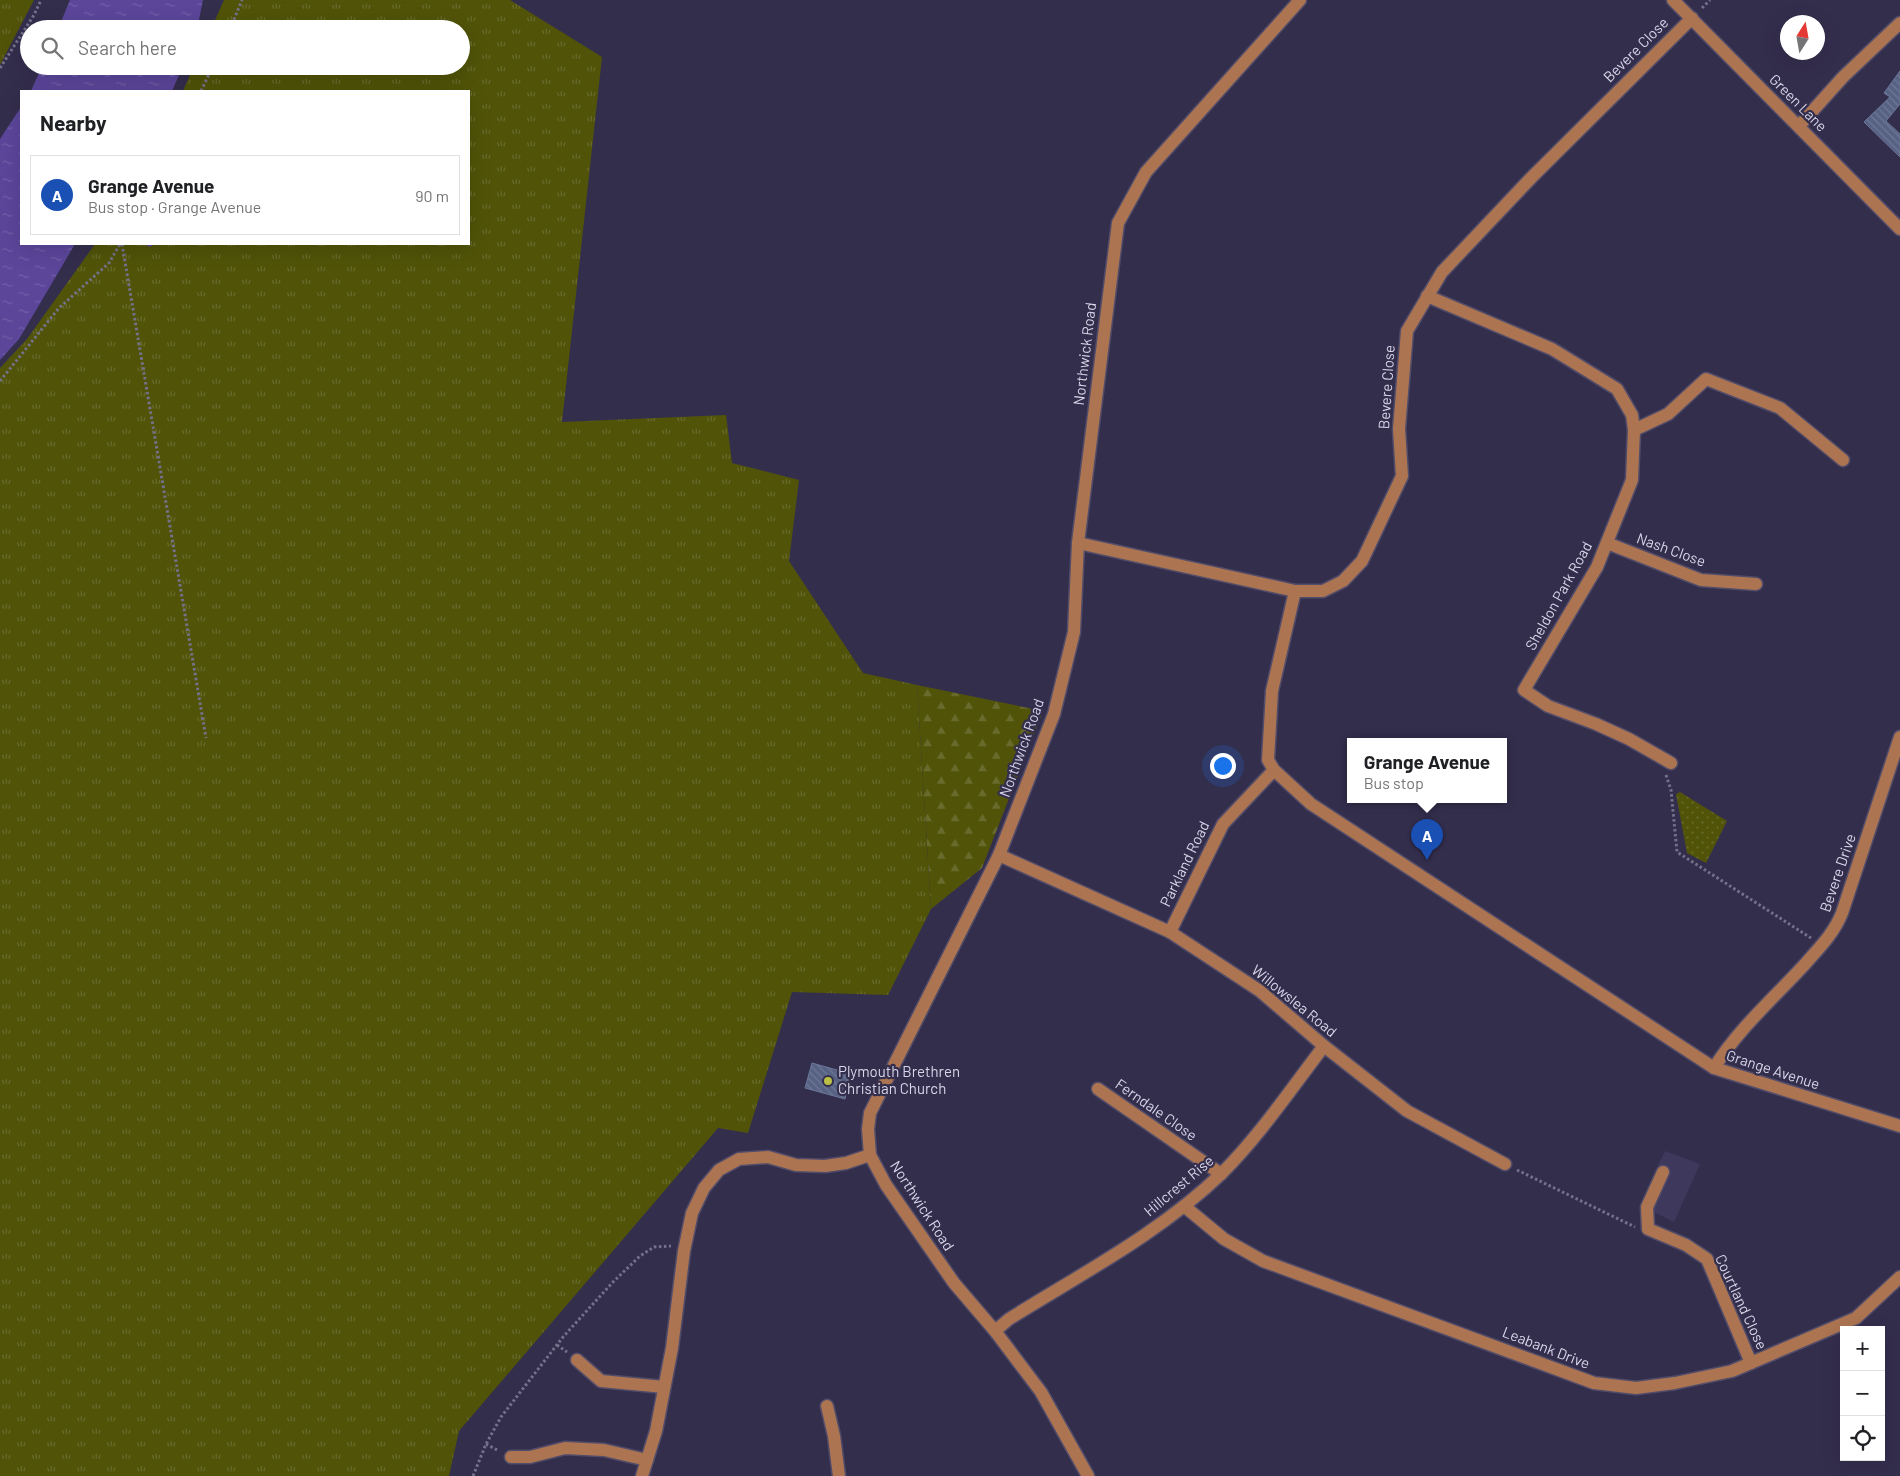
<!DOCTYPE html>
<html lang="en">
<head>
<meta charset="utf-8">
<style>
  body { margin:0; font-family:Barlow,sans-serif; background:#f2f2f2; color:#202124 }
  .controls { position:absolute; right:15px; bottom:15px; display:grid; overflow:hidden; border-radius:0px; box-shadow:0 5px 20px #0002 }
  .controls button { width:45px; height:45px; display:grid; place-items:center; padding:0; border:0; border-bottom:1px solid #e0e0e0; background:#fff; color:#202124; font:25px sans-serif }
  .compass { position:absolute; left:1780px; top:15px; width:45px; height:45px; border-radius:50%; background:#fff; box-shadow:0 5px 20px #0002; rotate:11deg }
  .you { position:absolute; left:1222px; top:765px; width:18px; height:18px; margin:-12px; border:4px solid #fff; border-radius:50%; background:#1a73e8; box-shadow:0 0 0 8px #1a73e833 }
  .badge { display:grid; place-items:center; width:32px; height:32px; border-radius:50%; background:#7c3aed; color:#fff; font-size:16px; font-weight:700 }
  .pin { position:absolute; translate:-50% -41px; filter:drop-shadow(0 1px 2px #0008) }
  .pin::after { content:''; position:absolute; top:26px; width:18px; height:15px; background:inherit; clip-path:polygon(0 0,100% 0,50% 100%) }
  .popup { position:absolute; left:1347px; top:738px; width:160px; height:65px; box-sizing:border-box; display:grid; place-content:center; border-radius:0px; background:#fff; filter:drop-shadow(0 1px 4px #0005); font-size:16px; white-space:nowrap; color:#757577 }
  .popup b { font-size:19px; color:#202124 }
  .popup::after { content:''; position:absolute; left:50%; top:100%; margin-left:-10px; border:10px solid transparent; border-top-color:#fff }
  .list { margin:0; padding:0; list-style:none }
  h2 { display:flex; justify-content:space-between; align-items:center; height:65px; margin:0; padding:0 20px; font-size:21px }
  h2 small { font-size:16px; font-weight:400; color:#757577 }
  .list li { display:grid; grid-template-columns:32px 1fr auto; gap:15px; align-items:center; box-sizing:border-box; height:80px; margin:0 10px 10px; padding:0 10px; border:1px solid #e0e0e0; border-radius:0px }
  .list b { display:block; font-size:19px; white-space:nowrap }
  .list p { margin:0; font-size:16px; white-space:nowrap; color:#757577 }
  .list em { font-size:16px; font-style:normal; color:#757577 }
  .icon { flex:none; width:28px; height:28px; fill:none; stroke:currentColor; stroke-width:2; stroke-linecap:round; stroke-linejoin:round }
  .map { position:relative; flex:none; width:1900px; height:1476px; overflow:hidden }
  .search { position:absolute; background:#fff; box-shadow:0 5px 20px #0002; left:20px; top:20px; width:450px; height:55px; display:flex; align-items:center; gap:12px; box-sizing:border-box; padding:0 18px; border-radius:28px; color:#757577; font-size:19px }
  .panel { position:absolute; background:#fff; box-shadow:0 5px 20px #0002; left:20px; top:90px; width:450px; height:155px; border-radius:0px }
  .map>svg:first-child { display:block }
</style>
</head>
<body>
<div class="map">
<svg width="1900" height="1476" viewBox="0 0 1900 1476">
  <defs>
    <pattern id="grass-tufts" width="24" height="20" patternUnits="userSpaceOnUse" patternTransform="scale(1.25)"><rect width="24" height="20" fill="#505308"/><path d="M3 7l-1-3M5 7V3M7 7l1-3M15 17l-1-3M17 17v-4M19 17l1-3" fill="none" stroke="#686b2c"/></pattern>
    <pattern id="forest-firs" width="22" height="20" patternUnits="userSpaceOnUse" patternTransform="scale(1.25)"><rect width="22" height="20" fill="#505308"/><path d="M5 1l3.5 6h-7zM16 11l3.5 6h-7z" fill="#686b2c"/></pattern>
    <pattern id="park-dots" width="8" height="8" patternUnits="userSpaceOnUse" patternTransform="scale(1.25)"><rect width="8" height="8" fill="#505308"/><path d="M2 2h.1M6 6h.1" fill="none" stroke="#686b2c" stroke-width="1.8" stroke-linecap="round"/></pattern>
    <pattern id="water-ripples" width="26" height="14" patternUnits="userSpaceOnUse" patternTransform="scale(1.25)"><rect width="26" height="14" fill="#5b469a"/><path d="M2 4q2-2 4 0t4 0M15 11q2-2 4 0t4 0" fill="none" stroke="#7260a8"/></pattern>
    <pattern id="building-back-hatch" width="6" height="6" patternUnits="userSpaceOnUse" patternTransform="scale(1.25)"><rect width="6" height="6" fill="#576183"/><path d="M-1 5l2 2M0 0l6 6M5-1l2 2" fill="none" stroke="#6e7795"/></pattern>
  </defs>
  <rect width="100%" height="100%" fill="#342e4d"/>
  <path fill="#3f385d" d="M1665,1151l35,13 -26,58 -30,-15 17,-38 -3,-4z"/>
  <g fill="url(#grass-tufts)">
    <path d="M0,0h34l-34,65z"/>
    <path d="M224,0h286l92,57 -40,365 164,-7 6,48 67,17 -10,81 74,112 54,12 14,224 -43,86 -96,-3 -44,141 -30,-5 -259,303 -10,45h-449v-1108l27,-29 68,-95h374v-153h-286l11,-25h267v-37h-250z"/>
  </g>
  <path fill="url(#forest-firs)" d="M917,685l126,26 -61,157 -51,41z"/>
  <path fill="url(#park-dots)" d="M1680,792l47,29 -21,42 -19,-10 -11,-59z"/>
  <g fill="url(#water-ripples)">
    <path d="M70,0h133l-6,29h-139z"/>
    <path d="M42,66h141l-11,25h-141z"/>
    <path d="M21,107v137h54l-56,95 -19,21v-221z"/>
  </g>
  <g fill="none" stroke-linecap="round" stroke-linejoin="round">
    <path stroke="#5b469a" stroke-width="5" d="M149,244h1"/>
  </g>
  <g fill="url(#building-back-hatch)" stroke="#6c7799">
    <path d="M1900,71v33l-14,17 14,13v23l-36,-35 26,-25 -6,-4z"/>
    <path d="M812,1063l39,11 -6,25 -40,-11z"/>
  </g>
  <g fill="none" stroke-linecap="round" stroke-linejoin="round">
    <g stroke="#514c69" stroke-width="15">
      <g id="minor">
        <path d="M1673,0l227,229"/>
        <path d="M1799,126l44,-49 57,-54"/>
        <path d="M1427,296l125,53 65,40 15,26 2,15 -2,50 -35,87 -73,123 24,16 48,18 33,15 42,24"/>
        <path d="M1634,430l34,-16 38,-35 74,29 63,52"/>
        <path d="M1078,543l217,48h28l20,-10 19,-20 40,-85 -3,-47 8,-98 35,-59 89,-94 161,-160"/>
        <path d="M1607,543l94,37 55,4"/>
        <path d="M1295,591l-23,100 -4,69 6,10 37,34 403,264 186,58"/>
        <path d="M999,855l171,77 90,59 64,55 83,65 98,53"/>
        <path d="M1170,932l53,-108 51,-54"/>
        <path d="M1714,1068c24,-39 61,-71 92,-105 14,-16 28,-30 36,-50l58,-176"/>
        <path d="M1098,1089l123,85"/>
        <path d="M1663,1172l-16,35 1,22 38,16 21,14 44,104"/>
        <path d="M1184,1206l40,33 39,22 331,122 42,5 39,-5 57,-12 124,-53 44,-41"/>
        <path d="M995,1331l14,-12c72,-45 151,-86 213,-146 38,-38 69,-84 102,-127"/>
        <path d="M577,1360l24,21 63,6"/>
        <path d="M827,1406l7,30 5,40"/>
        <path d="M511,1457h19l35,-9 39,2 43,10"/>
        <path d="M642,1476l14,-45 16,-83 12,-97 8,-38 12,-25 15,-18 20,-11 29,-2 28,8 29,1 21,-3 24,-8"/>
        <path d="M1088,1476l-47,-84 -46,-61 -41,-48 -68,-98 -16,-30 -2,-26 2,-16 129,-258 55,-141 20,-82 4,-89 40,-320 28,-51 154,-172"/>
      </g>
    </g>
    <g stroke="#75718b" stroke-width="3" stroke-dasharray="2.5 2.5" stroke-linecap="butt">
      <path d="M1702,8l8,-8"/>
      <path d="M230,29l12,-29"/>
      <path d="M0,68l34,-53 7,-15"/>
      <path d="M201,91l12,-25"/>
      <path d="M122,244l84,494"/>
      <path d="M0,381l59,-73 50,-45 11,-19"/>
      <path d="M1666,775l5,15 6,62 134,86"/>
      <path d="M1517,1170l118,57"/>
      <path d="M557,1345l10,7"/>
      <path d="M486,1444l13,7"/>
      <path d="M473,1476l13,-32 15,-27 62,-80 50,-55 27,-26 14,-9 17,-1"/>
    </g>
    <use href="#minor" stroke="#ac7451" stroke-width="12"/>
  </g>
  <circle fill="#bac045" stroke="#342e4d" stroke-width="2" cx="828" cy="1081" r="5"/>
  <g text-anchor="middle" stroke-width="4.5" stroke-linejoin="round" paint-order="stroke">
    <g font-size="15" fill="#d7d5e9" stroke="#342e4d">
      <text transform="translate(1636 50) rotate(-45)" y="5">Bevere Close</text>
      <text transform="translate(1798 103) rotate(45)" y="5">Green Lane</text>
      <text transform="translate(1085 354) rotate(-83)" y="5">Northwick Road</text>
      <text transform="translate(1387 387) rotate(-86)" y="5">Bevere Close</text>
      <text transform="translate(1671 550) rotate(20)" y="5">Nash Close</text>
      <text transform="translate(1559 596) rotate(-61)" y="5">Sheldon Park Road</text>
      <text transform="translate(1022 748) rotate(-70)" y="5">Northwick Road</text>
      <text transform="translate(1185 864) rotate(-64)" y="5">Parkland Road</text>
      <text transform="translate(1838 873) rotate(-71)" y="5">Bevere Drive</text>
      <text transform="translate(1294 1001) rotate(39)" y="5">Willowslea Road</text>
      <text transform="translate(1773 1070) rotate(18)" y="5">Grange Avenue</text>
      <text transform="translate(1156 1110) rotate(35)" y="5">Ferndale Close</text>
      <text transform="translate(1179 1186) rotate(-40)" y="5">Hillcrest Rise</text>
      <text transform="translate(922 1206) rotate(57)" y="5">Northwick Road</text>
      <text transform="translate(1741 1302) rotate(65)" y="5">Courtland Close</text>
      <text transform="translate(1546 1348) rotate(21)" y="5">Leabank Drive</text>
    </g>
    <g font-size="15" fill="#d7d5e9" stroke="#342e4d" text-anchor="start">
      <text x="838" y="1077">Plymouth Brethren<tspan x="838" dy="17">Christian Church</tspan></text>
    </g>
  </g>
</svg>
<div class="controls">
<button>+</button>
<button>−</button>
<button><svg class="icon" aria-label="locate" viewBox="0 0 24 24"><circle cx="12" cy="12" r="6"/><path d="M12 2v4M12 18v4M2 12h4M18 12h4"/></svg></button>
</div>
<svg class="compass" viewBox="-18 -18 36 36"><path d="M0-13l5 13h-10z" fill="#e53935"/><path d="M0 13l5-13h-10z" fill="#757577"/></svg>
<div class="you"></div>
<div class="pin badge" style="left:1427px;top:860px;background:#1a4fb4">A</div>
<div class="popup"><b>Grange Avenue</b>Bus stop</div>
<div class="search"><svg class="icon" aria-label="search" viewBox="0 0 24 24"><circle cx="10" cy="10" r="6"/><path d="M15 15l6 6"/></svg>Search here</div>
<section class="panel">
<h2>Nearby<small></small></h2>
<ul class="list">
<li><span class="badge" style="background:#1a4fb4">A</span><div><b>Grange Avenue</b><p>Bus stop · Grange Avenue</p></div><em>90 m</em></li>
</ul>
</section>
</div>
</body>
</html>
